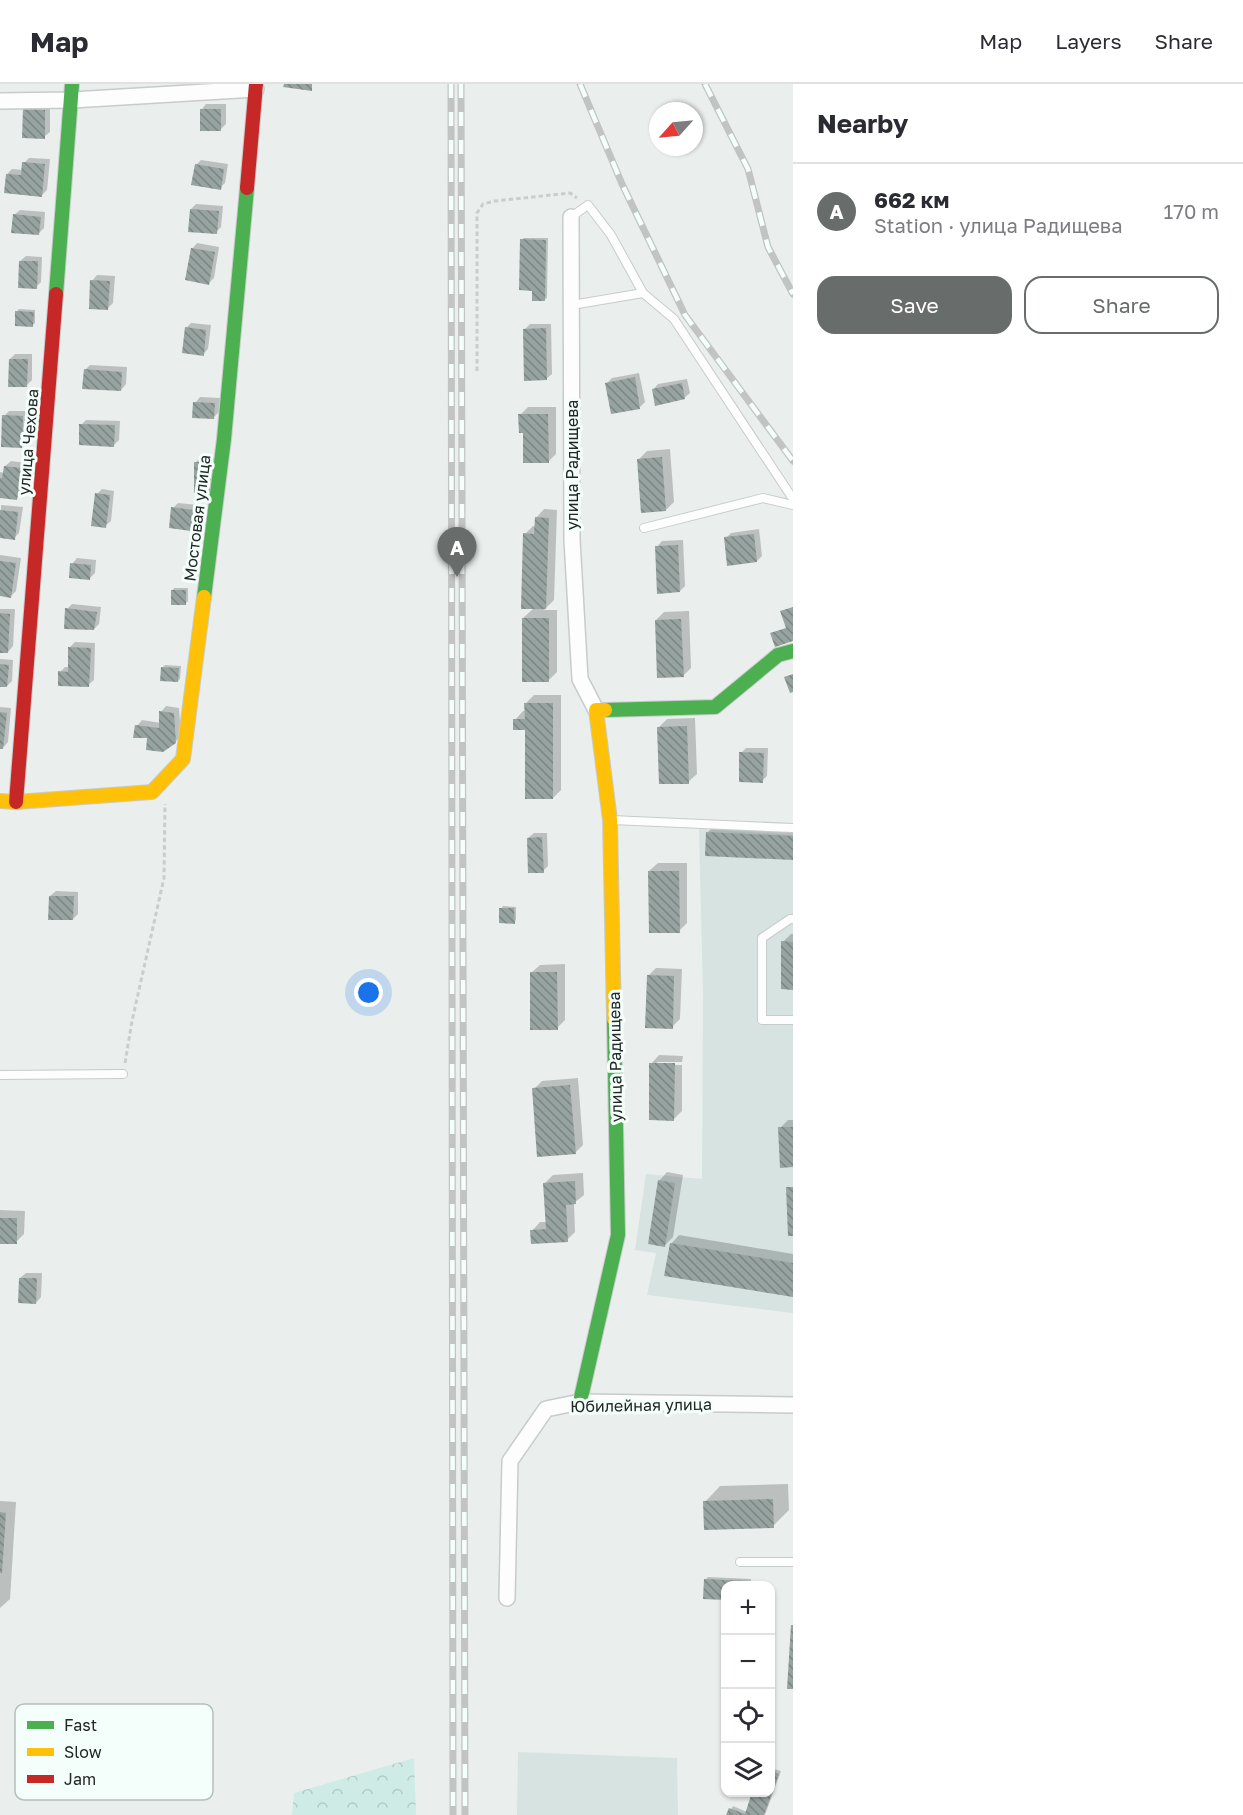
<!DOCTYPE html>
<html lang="en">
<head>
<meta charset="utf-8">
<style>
  body { margin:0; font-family:"Golos Text",sans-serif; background:#f7f7f7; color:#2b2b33 }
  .controls { position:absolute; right:18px; bottom:18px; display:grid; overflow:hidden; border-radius:12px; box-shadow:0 2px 4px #0004 }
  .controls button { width:54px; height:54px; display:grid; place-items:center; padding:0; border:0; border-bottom:2px solid #e1e1e2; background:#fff; color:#2b2b33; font:30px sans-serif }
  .compass { position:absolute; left:649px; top:18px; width:54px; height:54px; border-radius:50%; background:#fff; box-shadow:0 2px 4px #0004; rotate:243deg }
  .you { position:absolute; left:369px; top:909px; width:21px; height:21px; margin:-15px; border:4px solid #fff; border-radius:50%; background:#1a73e8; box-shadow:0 0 0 9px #1a73e833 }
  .badge { display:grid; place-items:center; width:39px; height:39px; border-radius:50%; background:#686c6b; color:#fff; font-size:20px; font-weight:700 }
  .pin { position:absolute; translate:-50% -50px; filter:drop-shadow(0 2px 3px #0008) }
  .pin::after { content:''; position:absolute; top:32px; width:21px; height:18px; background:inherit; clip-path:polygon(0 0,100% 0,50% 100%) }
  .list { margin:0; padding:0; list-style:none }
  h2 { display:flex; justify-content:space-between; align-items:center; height:78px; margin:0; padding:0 24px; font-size:26px }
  h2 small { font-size:20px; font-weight:400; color:#7c7c81 }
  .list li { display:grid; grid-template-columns:39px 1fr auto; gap:18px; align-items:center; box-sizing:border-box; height:96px; padding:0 24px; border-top:2px solid #e1e1e2 }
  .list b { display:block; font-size:22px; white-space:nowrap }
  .list p { margin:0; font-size:20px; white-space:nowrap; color:#7c7c81 }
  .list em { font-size:20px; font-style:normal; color:#7c7c81 }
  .actions { display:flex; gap:12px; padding:18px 24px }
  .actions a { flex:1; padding:14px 0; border:2px solid #686c6b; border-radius:18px; text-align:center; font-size:21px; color:#686c6b }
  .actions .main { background:#686c6b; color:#fff }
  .icon { flex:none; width:33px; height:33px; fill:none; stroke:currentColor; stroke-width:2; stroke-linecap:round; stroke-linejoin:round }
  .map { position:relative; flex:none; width:793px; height:1731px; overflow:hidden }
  header { display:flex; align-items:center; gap:36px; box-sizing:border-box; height:84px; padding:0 30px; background:#fff; border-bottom:2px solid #e1e1e2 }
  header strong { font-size:28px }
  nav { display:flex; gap:33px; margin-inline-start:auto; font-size:21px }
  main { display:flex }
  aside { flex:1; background:#fff }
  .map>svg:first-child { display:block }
</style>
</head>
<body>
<header>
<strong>Map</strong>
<nav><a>Map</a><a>Layers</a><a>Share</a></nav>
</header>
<main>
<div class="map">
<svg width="793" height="1731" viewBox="0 0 793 1731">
  <defs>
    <pattern id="forest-crowns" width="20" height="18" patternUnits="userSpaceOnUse" patternTransform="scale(1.5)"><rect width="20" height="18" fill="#ceece5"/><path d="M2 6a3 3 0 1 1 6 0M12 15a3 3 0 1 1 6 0" fill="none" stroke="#b1cac4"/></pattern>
    <pattern id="building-back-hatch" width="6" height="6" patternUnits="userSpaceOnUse" patternTransform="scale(1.5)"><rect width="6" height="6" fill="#97a3a0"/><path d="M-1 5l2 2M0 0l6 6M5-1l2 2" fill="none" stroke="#7b8582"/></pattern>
  </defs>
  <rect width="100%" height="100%" fill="#eaefee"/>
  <g fill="#d6e3e0">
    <path d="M699,745l94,6v478l-146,-18 9,-42 -21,-3 11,-76 56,5 1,-184z"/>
    <path d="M518,1668l159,6 1,57h-161z"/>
  </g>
  <path fill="url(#forest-crowns)" d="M414,1674l2,57h-124l2,-22z"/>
  <g fill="#0003">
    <path d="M206,20h20v20l-5,5 -20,-19z"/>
    <path d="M29,21h21v27l-6,5 -20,-27z"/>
    <path d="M29,74l21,1 -3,31 -6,6 -34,-22 5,-5 11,1 1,-7z"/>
    <path d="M201,76l27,4 -3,19 -5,5 -24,-23z"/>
    <path d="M196,120l27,2 -2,21 -5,5 -25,-23z"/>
    <path d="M20,126l25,2 -1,16 -6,6 -24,-19z"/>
    <path d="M524,154h24l-1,60 -3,2 -10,-11 -13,-49z"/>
    <path d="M197,159l22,4 -5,31 -5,5 -17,-34z"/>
    <path d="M26,172l16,1 -1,25 -5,5 -16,-26z"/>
    <path d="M97,191l18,1 -2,27 -5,5 -16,-27z"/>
    <path d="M19,225l16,1v13l-3,2 -15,-14z"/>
    <path d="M191,239l20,2 -3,24 -5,5 -17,-26z"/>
    <path d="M530,240h21l1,50 -6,5 -21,-50z"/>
    <path d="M15,270h17v26l-5,5 -17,-26z"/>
    <path d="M90,281l37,2 -1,17 -5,6 -36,-20z"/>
    <path d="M639,289l6,29 -5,5 -33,-24 5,-5z"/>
    <path d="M687,295l3,14 -6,5 -31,-8 5,-6z"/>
    <path d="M200,313l20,1 -1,14 -5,5 -19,-14z"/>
    <path d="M528,323h28v47l-8,8 -23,-31 -5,-16z"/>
    <path d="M9,327h18l-1,30 -5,5 -17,-30z"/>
    <path d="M86,336l34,1 -1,19 -5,5 -33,-20z"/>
    <path d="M670,365l4,53 -8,8 -27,-51 8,-8z"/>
    <path d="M201,373h15v29l-20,-24z"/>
    <path d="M11,377l15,2 -4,30 -6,5 -16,-2v-24l4,1 1,-7z"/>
    <path d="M102,405l12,2 -3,30 -6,5 -8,-32z"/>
    <path d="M178,419l20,2 -2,19 -5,5 -18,-21z"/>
    <path d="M1,421l22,2 -4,26 -5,5 -14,-1z"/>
    <path d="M544,425l13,1 -3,90 -10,10h13v62l-8,8 -26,-62 11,-10 -9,-74 8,-8h3v-8z"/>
    <path d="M759,445l3,27 -5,5 -31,-23 5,-5z"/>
    <path d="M683,456l2,46 -5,5 -23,-44 5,-6z"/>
    <path d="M0,471l21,3 -5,33 -5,5 -11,-1z"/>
    <path d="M77,474l19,2 -1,13 -5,5 -18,-14z"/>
    <path d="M174,504h14v13l-2,2 -14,-12z"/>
    <path d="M72,520l29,3 -2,17 -5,5 -27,-20z"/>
    <path d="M0,525h15l-2,37 -5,6 -8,-1z"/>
    <path d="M689,527l2,57 -8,8 -27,-56 8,-8z"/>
    <path d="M75,558l20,1 -1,37 -6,5 -28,-13 5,-5h4l1,-20z"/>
    <path d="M0,575l13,1 -1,21 -5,5 -7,-1z"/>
    <path d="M165,581l16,1 -1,13 -2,2 -15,-14z"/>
    <path d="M534,611h27v95l-8,8 -26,-70 -12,-8 8,-9h3v-8z"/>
    <path d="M166,622l13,2 2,28 -5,5 -28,-4 -11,-11 5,-6 19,3v-11z"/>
    <path d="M0,623l11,1 -3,34 -5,6 -3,-1z"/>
    <path d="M695,634l2,56 -9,8 -29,-55 8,-8z"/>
    <path d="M746,664h22l-1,28 -5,5 -21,-28z"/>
    <path d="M716,740l77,4v31l-85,-27z"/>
    <path d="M534,749h13l1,33 -5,5 -15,-33z"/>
    <path d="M658,779h29v60l-8,8 -30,-60z"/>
    <path d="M56,807l22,1v22l-5,5 -23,-23z"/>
    <path d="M503,822l13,1v13l-2,2 -13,-13z"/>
    <path d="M791,850h2v54l-10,-46z"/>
    <path d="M565,880v56l-8,8 -26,-55 9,-8z"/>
    <path d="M656,884l26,1 -2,50 -8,8 -24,-51z"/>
    <path d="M659,971l24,1 -1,6h-25v3h25v46l-8,8 -23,-55z"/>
    <path d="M578,994l5,67 -8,8 -41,-64 8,-8z"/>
    <path d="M788,1036h5v46l-13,-38z"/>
    <path d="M667,1088l16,3 -10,62 -8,8 -6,-64z"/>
    <path d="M583,1089l1,22 -10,8 1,29 -8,8 -35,-9 8,-9h7l-2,-39 8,-8z"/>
    <path d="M0,1126l25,1 -1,23 -8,8h-16z"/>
    <path d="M679,1151l114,19v41l-122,-51z"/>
    <path d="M26,1189h16l-1,24 -5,6 -16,-25z"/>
    <path d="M788,1400l1,26 -16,16 -68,-24 15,-16z"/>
    <path d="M0,1417l16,1 -6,97 -10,9z"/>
    <path d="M708,1493l43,2 -1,7h-24l-20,-7z"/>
    <path d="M770,1684l11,3 -16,44h-37l5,-9 14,6 23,-20z"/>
  </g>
  <g fill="url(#building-back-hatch)">
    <path d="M284,0h28v7l-29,-4z"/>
    <path d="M23,25l22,1v29l-23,-1z"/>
    <rect x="200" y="25" width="21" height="22"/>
    <path d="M22,78l23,2 -3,33 -38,-4 2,-19 15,1z"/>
    <path d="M195,80l29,5 -3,21 -30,-5z"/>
    <path d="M190,125l29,2 -2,23 -29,-2z"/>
    <path d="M13,130l28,3 -2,18 -28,-2z"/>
    <path d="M520,155l26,1 -1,61h-13v-10l-13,-1z"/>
    <path d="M191,164l24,4 -6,33 -24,-5z"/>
    <path d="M19,177h19l-1,28 -19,-1z"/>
    <path d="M90,196l20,1 -2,29 -19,-1z"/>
    <path d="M15,227l19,1 -1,15 -18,-1z"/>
    <path d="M185,243l21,3 -2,26 -22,-3z"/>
    <path d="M546,244l1,52 -23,1 -1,-52z"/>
    <path d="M9,275h19l-1,28h-19z"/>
    <path d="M84,285l38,3 -1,19 -39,-2z"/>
    <path d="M635,293l5,32 -29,5 -6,-31z"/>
    <path d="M682,299l3,16 -30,7 -3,-17z"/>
    <path d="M193,318l22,1 -1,16 -22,-1z"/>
    <path d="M518,330h30l1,49h-26v-30h-4z"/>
    <path d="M2,331l21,1 -1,32 -21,-1z"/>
    <path d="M79,340l36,1 -1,22 -35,-2z"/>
    <path d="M662,373l4,54 -25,2 -4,-54z"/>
    <rect x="194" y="378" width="17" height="31"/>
    <path d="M4,382l18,2 -5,32 -17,-2v-20h2z"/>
    <path d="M95,409l15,2 -4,33 -15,-2z"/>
    <path d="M171,423l23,3 -3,21 -22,-3z"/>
    <path d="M0,426l18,2 -3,28 -15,-2z"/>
    <path d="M535,433l14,1 -3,91h-25l2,-76 11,1z"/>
    <path d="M754,450l3,28 -30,4 -3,-29z"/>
    <path d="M678,461l2,47 -23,2 -2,-48z"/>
    <path d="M0,477l16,2 -5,35 -11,-2z"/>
    <path d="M70,479l21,2 -1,15 -21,-2z"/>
    <rect x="171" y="506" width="15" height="15"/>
    <path d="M793,523v34l-18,6 -5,-14 16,-5 -6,-17z"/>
    <path d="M65,524l32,4 -3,18 -30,-1z"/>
    <path d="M0,529l10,1 -2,39h-8z"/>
    <rect x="522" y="534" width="27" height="64"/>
    <path d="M681,535l3,58 -27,1 -2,-58z"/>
    <path d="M68,563l23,1 -2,39 -31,-1v-15l10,1z"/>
    <path d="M0,580l9,1 -2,22h-7z"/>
    <path d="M161,583l18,1 -1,14 -18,-1z"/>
    <path d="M793,590v18l-3,1 -6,-16z"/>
    <path d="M524,619h29v96h-28v-69h-12v-11h12z"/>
    <path d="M159,627l15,2 2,30 -13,9 -17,-2 1,-12h-14l2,-13 24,3z"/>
    <path d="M0,628l7,1 -4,36h-3z"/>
    <path d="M687,642l2,58h-30l-2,-57z"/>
    <path d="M739,668l25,1 -1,30 -24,-1z"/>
    <path d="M706,748l87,4v24l-88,-4z"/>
    <path d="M542,753l2,36h-16l-1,-35z"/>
    <path d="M648,787h31l1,62h-31z"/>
    <path d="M49,812h25l-1,24h-25z"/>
    <path d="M499,824h15l1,16 -16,-1z"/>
    <path d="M781,857l12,1v48l-12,-1z"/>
    <path d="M530,888h27l1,58h-28z"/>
    <path d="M647,891l27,1 -1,53 -28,-1z"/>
    <path d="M649,979h26l-1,58 -25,-1z"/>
    <path d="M570,1001l6,69 -39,3 -5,-69z"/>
    <path d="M778,1043h15v40l-13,1z"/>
    <path d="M658,1096l17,3 -10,64 -17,-3z"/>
    <path d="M575,1097l1,23 -10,1 2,37 -37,2 -1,-14 16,-1 -3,-46z"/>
    <path d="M786,1103h7v49h-5z"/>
    <rect x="0" y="1134" width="17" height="26"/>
    <path d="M670,1159l123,20v34l-129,-21z"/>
    <path d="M19,1194h18l-1,26 -18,-1z"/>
    <path d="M773,1415l1,29 -70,2 -1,-29z"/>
    <path d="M0,1428l6,1 -4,60h-2z"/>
    <path d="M704,1495l45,2v5h-23v14l-23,-1z"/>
    <path d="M791,1541h2v64h-6z"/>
    <path d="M770,1686l9,4 -15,41h-38l3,-7 16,6 7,-22h18z"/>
  </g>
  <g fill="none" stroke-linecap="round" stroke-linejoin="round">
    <g stroke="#c7cbca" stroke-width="10">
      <g id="lane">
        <path d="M571,133l17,-12 23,30 32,58 31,26 119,180"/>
        <path d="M572,221l71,-12"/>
        <path d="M644,444l119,-30 30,7"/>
        <path d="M612,736l181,8"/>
        <path d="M793,835h-3l-28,19v82h31"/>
        <path d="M0,991l123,-1"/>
        <path d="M740,1478h53"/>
      </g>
    </g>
    <g stroke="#c7cbca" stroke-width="18">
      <g id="street">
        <path d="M0,17l72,-1 184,-11"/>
        <path d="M571,133l1,323 8,139 16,31"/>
        <path d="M507,1514l3,-137 36,-52 34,-7 213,3"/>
      </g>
    </g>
    <g stroke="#c7cbca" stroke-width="16">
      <g id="fast">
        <path d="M56,210l16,-210"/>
        <path d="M204,513l20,-158 23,-251"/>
        <path d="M605,626l110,-3 63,-52 15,-4"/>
        <path d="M580,1318l38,-167 -4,-216"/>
      </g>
    </g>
    <g stroke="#c7cbca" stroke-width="16">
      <g id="slow">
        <path d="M605,626h-9l14,110 4,199"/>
        <path d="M0,717l16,1 136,-10 31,-33 21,-162"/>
      </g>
    </g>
    <g stroke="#c7cbca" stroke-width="16">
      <g id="jam">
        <path d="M247,104l9,-104"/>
        <path d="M16,718l40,-508"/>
      </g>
    </g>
    <g stroke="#cbcccc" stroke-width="3" stroke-dasharray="4.5 3" stroke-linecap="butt">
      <path d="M477,287v-158l6,-9 12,-3 75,-8 7,5"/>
      <path d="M125,979l7,-42 32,-143 1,-74"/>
    </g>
    <use href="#lane" stroke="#fcfdfc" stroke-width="8"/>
    <use href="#street" stroke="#fcfdfc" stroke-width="15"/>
    <use href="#fast" stroke="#4caf50" stroke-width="14"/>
    <use href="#slow" stroke="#ffc107" stroke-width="14"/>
    <use href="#jam" stroke="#c62828" stroke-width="14"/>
    <g stroke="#c2c3c3" stroke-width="7">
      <g id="rail">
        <path d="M451,0l2,1731"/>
        <path d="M461,0l4,1731"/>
        <path d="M580,0l42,100 63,131 108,146"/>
        <path d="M705,0l43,85 20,78 25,47"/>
      </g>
    </g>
    <use href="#rail" stroke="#f4fffc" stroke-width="4.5" stroke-dasharray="14" stroke-linecap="butt"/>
  </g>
  <g text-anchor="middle" stroke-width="6" stroke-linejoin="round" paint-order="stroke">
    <g font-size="16" fill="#222625" stroke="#f4fffc">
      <text transform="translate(28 358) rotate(-85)" y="6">улица Чехова</text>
      <text transform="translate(572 381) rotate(-90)" y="6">улица Радищева</text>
      <text transform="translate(197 434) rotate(-83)" y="6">Мостовая улица</text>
      <text transform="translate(615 973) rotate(-91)" y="6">улица Радищева</text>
      <text transform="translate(641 1321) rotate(-1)" y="6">Юбилейная улица</text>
    </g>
  </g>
  <rect x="15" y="1620" width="198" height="96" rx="9" fill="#f4fffc" stroke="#b5bebc" stroke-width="1.5"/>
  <rect x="27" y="1637" width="27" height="8" fill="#4caf50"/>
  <rect x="27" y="1664" width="27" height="8" fill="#ffc107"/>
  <rect x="27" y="1691" width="27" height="8" fill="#c62828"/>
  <g font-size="16" fill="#222625">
    <text x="64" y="1647">Fast</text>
    <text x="64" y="1674">Slow</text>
    <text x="64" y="1701">Jam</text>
  </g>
</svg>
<div class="controls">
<button>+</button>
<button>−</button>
<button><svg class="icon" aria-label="locate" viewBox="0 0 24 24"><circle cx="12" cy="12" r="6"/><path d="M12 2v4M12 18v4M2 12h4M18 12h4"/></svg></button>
<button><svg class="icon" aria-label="layers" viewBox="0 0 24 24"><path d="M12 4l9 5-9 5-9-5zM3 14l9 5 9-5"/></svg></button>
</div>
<svg class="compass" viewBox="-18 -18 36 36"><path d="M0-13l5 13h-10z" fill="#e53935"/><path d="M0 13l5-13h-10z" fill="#7c7c81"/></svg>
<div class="you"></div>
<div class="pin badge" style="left:457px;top:493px">A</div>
</div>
<aside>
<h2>Nearby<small></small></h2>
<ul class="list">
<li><span class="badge">A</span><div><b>662 км</b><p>Station · улица Радищева</p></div><em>170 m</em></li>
</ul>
<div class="actions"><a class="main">Save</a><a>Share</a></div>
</aside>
</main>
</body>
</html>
